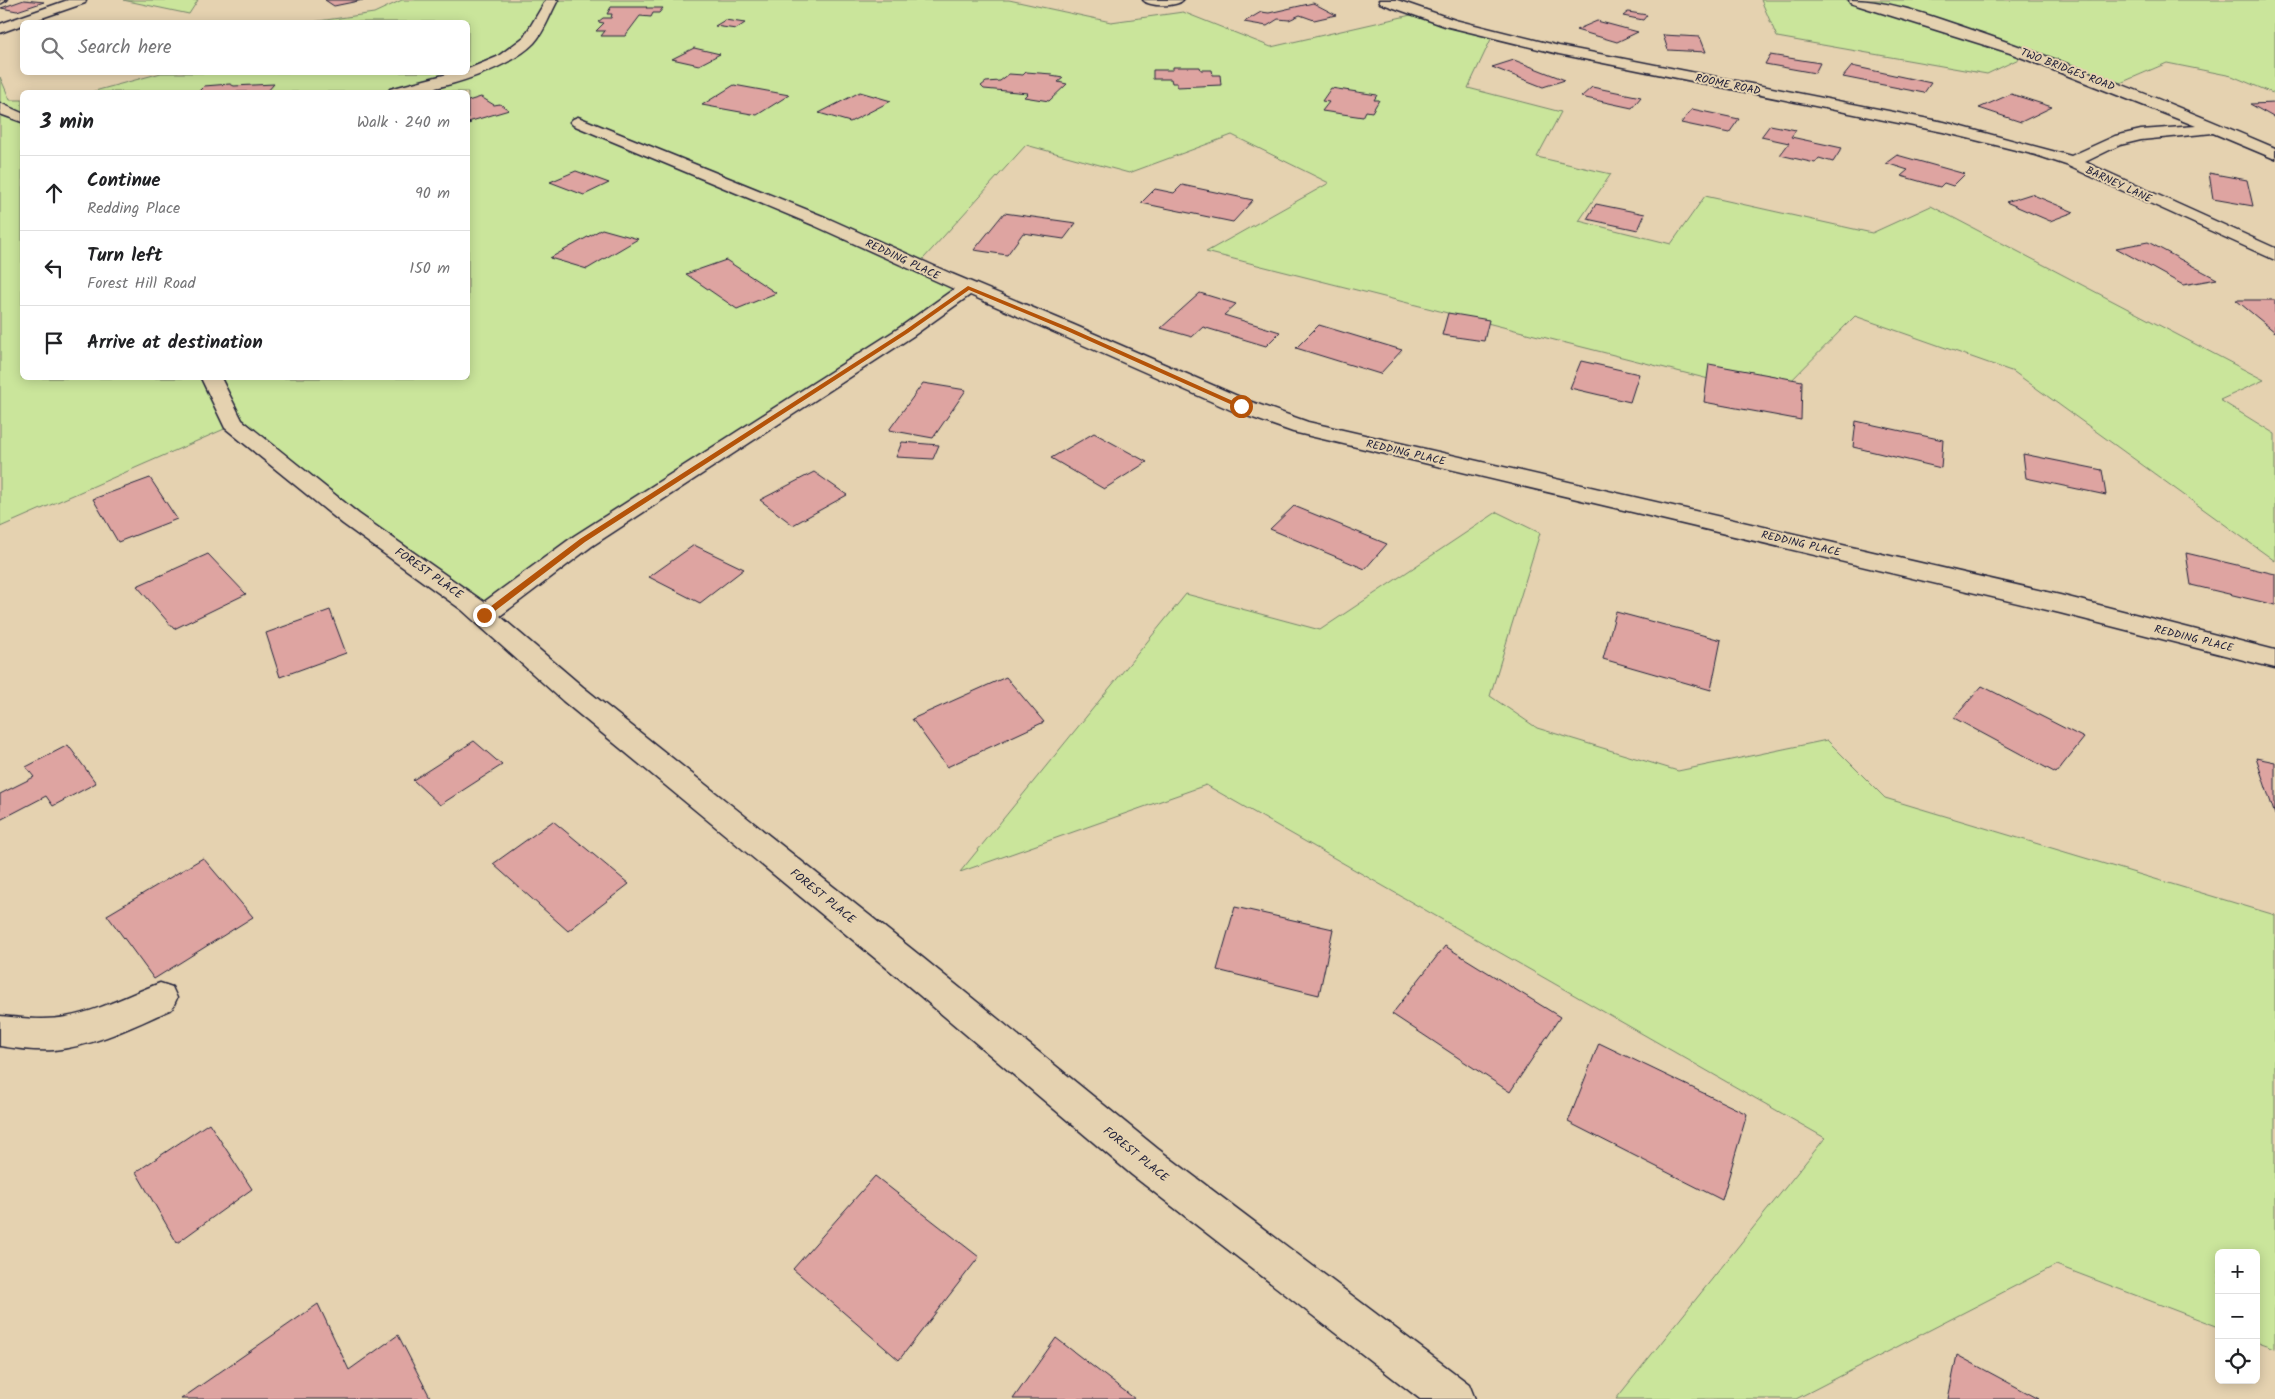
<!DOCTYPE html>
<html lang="en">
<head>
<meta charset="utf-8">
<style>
  body { margin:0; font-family:Kalam,sans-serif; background:#f2f2f2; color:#202124 }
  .controls { position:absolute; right:15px; bottom:15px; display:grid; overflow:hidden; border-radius:8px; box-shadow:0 2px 12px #0003 }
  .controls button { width:45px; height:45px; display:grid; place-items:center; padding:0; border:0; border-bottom:1px solid #e0e0e0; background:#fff; color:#202124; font:25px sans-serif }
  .stop { position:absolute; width:15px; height:15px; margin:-11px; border:4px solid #b45309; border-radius:50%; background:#fff }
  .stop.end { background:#b45309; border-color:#fff; box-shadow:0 1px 5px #0008 }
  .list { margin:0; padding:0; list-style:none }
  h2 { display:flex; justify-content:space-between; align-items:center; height:65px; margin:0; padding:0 20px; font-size:21px }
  h2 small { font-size:16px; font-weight:400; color:#757577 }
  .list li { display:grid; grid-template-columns:32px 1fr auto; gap:15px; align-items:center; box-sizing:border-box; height:75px; padding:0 20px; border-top:1px solid #e0e0e0 }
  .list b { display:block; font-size:19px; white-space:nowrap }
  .list p { margin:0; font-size:16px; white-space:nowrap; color:#757577 }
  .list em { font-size:16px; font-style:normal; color:#757577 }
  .icon { flex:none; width:28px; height:28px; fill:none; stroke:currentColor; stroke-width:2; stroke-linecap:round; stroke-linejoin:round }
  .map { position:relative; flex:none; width:2275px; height:1399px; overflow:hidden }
  .search { position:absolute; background:#fff; box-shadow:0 2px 12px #0003; left:20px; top:20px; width:450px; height:55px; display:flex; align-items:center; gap:12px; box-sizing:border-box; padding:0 18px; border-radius:8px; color:#757577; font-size:19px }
  .panel { position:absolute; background:#fff; box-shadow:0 2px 12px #0003; left:20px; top:90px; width:450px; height:290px; border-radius:8px }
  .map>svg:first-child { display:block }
</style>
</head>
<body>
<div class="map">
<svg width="2275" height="1399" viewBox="0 0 2275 1399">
  <rect width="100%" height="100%" fill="#e5d2b0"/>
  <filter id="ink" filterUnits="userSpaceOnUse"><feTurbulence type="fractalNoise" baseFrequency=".02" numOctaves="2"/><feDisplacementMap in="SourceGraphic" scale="10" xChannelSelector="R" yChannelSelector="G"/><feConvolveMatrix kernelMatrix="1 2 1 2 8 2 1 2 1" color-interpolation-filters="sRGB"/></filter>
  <g filter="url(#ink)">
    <g fill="#cae59b" stroke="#76846b">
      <path d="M123,0h75l-9,14z"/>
      <path d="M402,0h607l102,22 72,-10 88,35 140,-32 81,22 -24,51 93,24 -24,45 74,17 -32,47 92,23 34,-48 167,37 59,-27 333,174 -44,20 55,34v127l-261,-189 -159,-56 -79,80 -570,-144 123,-69 -97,-48 -103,38 -103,-28 -111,123 49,23 -487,324 -248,-188 -229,100v-450l10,23h12v278h446v-286h-377l70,-19 307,-1v-50h-156l62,-9z"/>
      <path d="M1761,0h514v94l-43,-18 -65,-13 -56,24 -84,-32 -40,19 -210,-37z"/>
      <path d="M1497,512l43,21 -50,163 47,32 141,43 149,-31 58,58 390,117v433l-19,-7v-88h-37v74l-163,-62 -260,134h-180l209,-261 -619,-353 -246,87 226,-278 134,36z"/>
    </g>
    <g fill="#dea4a1" stroke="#22223b">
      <path d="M24,0l20,2 -27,9 -16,-3z"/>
      <path d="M325,0h38l-29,6z"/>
      <path d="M1313,3l23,12 -22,5 -14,-5 -11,5 -11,-1 -11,7 -23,-4 17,-10 8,1z"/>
      <path d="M611,7h36l-1,1h17l-4,5h-6l-2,4 -11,-1 -15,20h-24l4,-5h-9l8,-8 -6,-1 5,-4h8l1,-4h-5z"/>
      <path d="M1628,12l19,3 -4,5 -20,-4z"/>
      <path d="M725,20l20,3 -9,6 -21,-3z"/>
      <path d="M1597,21l41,11 -21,10 -41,-12z"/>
      <path d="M1663,35l37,2 6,15 -38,-2z"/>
      <path d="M694,48l26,6 -21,11 -27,-6z"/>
      <path d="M1770,55l50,8 -5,10 -50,-9z"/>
      <path d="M1514,60l51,20 -22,7 -51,-20z"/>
      <path d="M1852,66l79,17 -7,10 -81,-16z"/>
      <path d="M1173,67h27l1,3h11l1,5h7l1,10 -44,2v-4h-5l-1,-4h-18v-9h20z"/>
      <path d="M1026,72l26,2 -1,2 12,2 -5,4 9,2 -18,17 -25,-4 4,-4 -44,-4 -3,-3 5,-4 14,-1 9,-7 14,1z"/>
      <path d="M230,84l4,2 40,-2 -7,8h-69l6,-6z"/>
      <path d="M734,85l55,10 -32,20 -55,-10z"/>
      <path d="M1592,87l49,10 -9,11 -51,-11z"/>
      <path d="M1331,88l46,7 -3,5h5l-7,12 -6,-1 -3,6 -41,-6 7,-9 -7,-1z"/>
      <path d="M860,92l31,9 -41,21 -31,-9z"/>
      <path d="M2011,94l41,13 -31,15 -42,-14z"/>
      <path d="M481,97l13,8 6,-1 9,6 -41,12 3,1 -3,1v-23z"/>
      <path d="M2275,103v15l-25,-14z"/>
      <path d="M1692,109l47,10 -10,14 -48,-10z"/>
      <path d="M1770,125l26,5 -5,7 51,11 -9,14 -14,-4 -4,5 -35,-8 9,-12 -28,-6z"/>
      <path d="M1897,155l68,19 -12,12 -9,-3 -4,4 -39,-11 7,-6 -22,-7z"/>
      <path d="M576,171l33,12 -25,12 -34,-13z"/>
      <path d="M2209,173l38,7 6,26 -40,-7z"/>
      <path d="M1182,185l71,15 -20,22 -92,-19 14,-14 19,4z"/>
      <path d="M2031,194l43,18 -24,9 -44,-19z"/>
      <path d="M1596,204l49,10 -7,16 -51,-11z"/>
      <path d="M1004,213l72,10 -12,16 -41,-6 -16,22 -33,-5z"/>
      <path d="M602,229l36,10 -51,30 -37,-11z"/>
      <path d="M2148,242l69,37 -34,6 -67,-37z"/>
      <path d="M726,260l50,33 -39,16 -51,-35z"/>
      <path d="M1200,293l36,11 -12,11 56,17 -14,14 -63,-19 -11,10 -31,-9z"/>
      <path d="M2236,300h39v32z"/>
      <path d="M1448,313l41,7 -5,21 -42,-6z"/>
      <path d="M1319,325l83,25 -22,24 -84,-26z"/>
      <path d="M1581,361l58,13 -9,28 -60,-14z"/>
      <path d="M1709,364l93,17 -1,39 -97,-18z"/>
      <path d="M923,383l43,7 -33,48 -44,-8z"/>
      <path d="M1856,421l87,19 -2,28 -88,-21z"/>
      <path d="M1094,433l53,29 -43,27 -53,-31z"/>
      <path d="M902,442l37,3 -6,14 -37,-2z"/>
      <path d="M2023,454l79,16 4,25 -80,-17z"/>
      <path d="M814,472l33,23 -54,30 -33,-25z"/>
      <path d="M150,478l27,41 -59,23 -25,-43z"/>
      <path d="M1294,506l93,38 -22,25 -95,-40z"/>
      <path d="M694,545l50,24 -44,34 -51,-26z"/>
      <path d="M2186,553l89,21v31l-84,-20z"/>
      <path d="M208,554l38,40 -72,35 -37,-43z"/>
      <path d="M330,610l16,43 -66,24 -14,-44z"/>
      <path d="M1616,612l105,28 -10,50 -108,-31z"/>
      <path d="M1006,677l38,45 -97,45 -35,-48z"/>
      <path d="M1982,686l102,52 -28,35 -102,-55z"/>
      <path d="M474,741l28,24 -62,40 -27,-25z"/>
      <path d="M68,745l28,38 -43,23 -7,-10 -46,24v-26l34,-17 -8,-10z"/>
      <path d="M2256,758l19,4v53z"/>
      <path d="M553,821l76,63 -61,47 -75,-67z"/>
      <path d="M203,858l50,59 -99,62 -47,-64z"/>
      <path d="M1235,907l98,22 -14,66 -102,-25z"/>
      <path d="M1445,946l115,71 -50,75 -118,-78z"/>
      <path d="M1599,1043l148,71 -25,86 -154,-78z"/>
      <path d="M209,1123l43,66 -75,54 -41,-71z"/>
      <path d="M875,1176l104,81 -80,103 -106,-91z"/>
      <path d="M318,1304l31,66 49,-35 33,64h-250z"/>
      <path d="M1056,1338l79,61h-122z"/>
      <path d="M1957,1355l82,44h-91z"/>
    </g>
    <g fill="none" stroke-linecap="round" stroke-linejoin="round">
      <g stroke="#22223b" stroke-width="3">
        <g id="minor">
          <path d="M0,0h7l-7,4z"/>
          <path d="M68,0h18l-1,3 -55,19h-8v3l-22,8v-9z"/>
          <path d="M546,0h12c-8,14 -13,31 -24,43 -27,28 -109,54 -146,49l2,-3 65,-17h13v-3l29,-12 27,-20z"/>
          <path d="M1143,0h40c-6,7 -34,7 -40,0z"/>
          <path d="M1379,0h18l58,20 104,26 385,76 127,34 44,-20 26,-6 55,-4 -186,-73 -160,-50 -1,-3c44,0 90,19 132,33 100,34 197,73 294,115v11l-62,-26 -72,7 -21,5 -35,17 190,86v12l-209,-95 -30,-10 -93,-23 -384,-78 -114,-28 -65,-23z"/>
          <path d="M0,103l22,10v9l-22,-8z"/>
          <path d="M578,117l247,100 127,57 122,51 175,76 59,21 752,173 215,55v18l-215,-55 -767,-181 -60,-21 -263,-116 -57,41 -321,210 -92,70 83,71 340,271 235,191 311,235 6,15h-55l-288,-224 -233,-197 -336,-277 -101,-91 -119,-86 -118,-96 -24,-50h20l21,42 117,94 125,88 90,-66 325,-208 55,-39 -141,-64 -240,-100 -3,-3 3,-3z"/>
          <path d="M160,983l12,4 5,11 -5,11c-36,16 -77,37 -118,41 -18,1 -36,-1 -54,-4v-30c22,2 44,5 66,1 33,-6 62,-22 94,-34z"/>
        </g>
      </g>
      <use href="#minor" fill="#e5d2b0" fill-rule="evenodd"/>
    </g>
  </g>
  <path fill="#b45309" d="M968,286l102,42 174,78 -5,2 -174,-78 -96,-40 -61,43 -323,209 -98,75h-5v-4l98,-74 324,-208z"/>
  <g text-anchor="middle" stroke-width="4" stroke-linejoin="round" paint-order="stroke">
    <g font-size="11" fill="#22223b" stroke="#e5d2b0">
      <text transform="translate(2068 69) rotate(21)" y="4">TWO BRIDGES ROAD</text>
      <text transform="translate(1728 84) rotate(12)" y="4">ROOME ROAD</text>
      <text transform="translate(2119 184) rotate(25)" y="4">BARNEY LANE</text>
      <text transform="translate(903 259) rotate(25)" y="4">REDDING PLACE</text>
      <text transform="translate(1406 452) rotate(13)" y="4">REDDING PLACE</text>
      <text transform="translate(1801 543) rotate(13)" y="4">REDDING PLACE</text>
      <text transform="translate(2194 638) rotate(14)" y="4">REDDING PLACE</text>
    </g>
    <g font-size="12" fill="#22223b" stroke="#e5d2b0">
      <text transform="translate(429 573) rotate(35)" y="4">FOREST PLACE</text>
      <text transform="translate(823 896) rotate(39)" y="4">FOREST PLACE</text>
      <text transform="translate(1136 1154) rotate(39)" y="4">FOREST PLACE</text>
    </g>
  </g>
</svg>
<div class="controls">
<button>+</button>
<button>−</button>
<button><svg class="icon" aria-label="locate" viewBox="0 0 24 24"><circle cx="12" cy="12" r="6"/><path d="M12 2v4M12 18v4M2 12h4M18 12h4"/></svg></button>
</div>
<div class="stop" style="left:1241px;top:406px"></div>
<div class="stop end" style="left:484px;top:615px"></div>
<div class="search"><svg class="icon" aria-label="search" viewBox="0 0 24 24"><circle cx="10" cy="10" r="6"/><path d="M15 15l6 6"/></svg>Search here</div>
<section class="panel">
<h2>3 min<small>Walk · 240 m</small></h2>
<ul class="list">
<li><svg class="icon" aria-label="ahead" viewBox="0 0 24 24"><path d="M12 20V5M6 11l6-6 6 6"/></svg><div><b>Continue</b><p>Redding Place</p></div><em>90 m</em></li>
<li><svg class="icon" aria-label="left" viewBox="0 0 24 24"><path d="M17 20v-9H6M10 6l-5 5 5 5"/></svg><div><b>Turn left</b><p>Forest Hill Road</p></div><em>150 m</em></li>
<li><svg class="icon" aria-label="arrive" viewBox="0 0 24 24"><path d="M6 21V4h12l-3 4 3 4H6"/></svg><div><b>Arrive at destination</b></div></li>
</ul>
</section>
</div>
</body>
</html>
